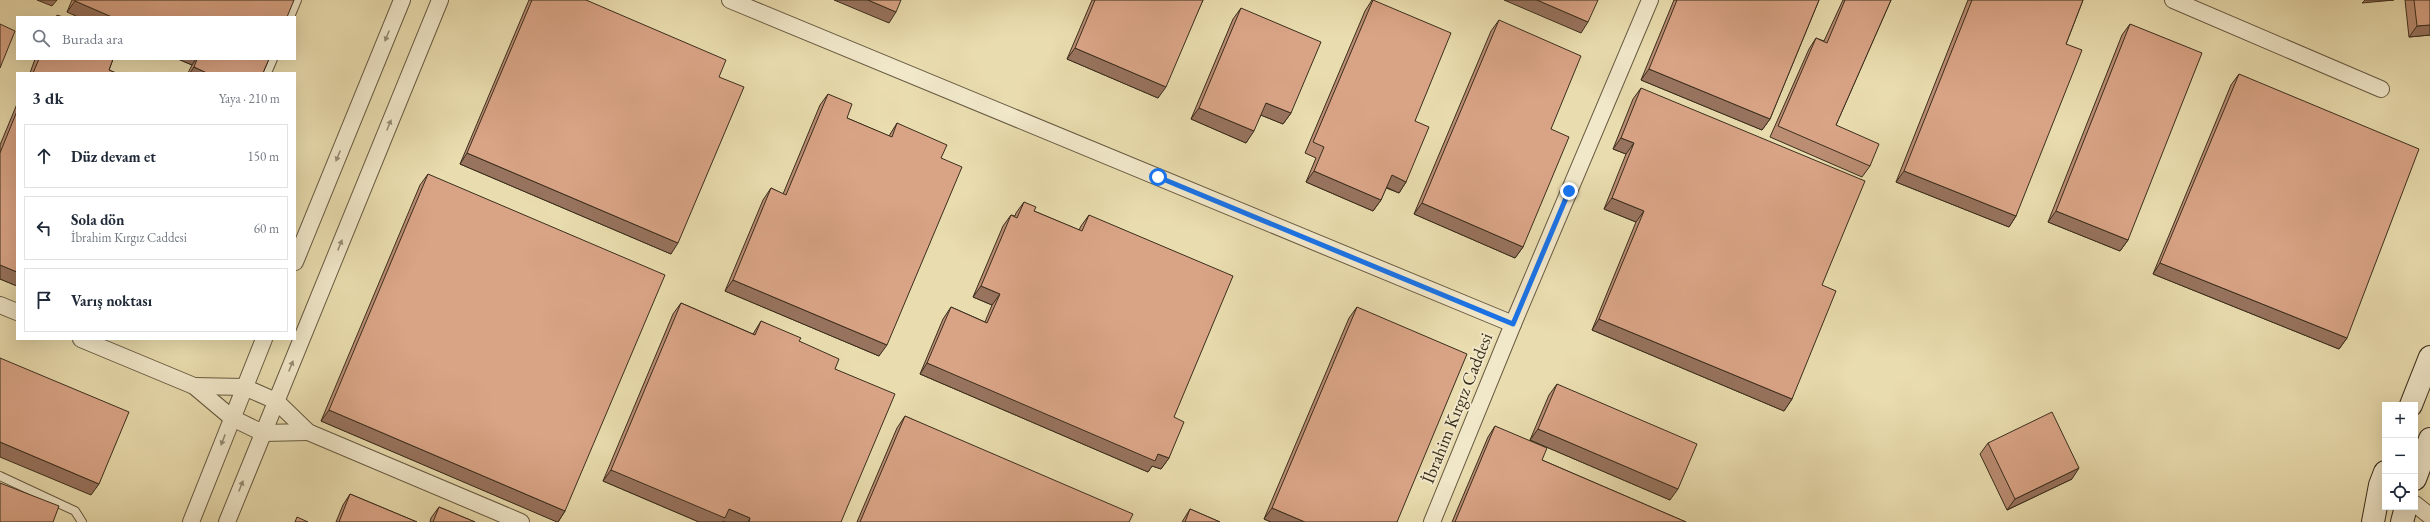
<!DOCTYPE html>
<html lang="tr">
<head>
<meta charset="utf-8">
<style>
  body { margin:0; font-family:"EB Garamond",serif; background:#f2f2f3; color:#1f2937 }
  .controls { position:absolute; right:12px; bottom:12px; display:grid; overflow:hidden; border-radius:0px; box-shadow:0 4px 16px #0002 }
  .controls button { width:36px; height:36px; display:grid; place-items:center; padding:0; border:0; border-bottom:1px solid #e0e1e3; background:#fff; color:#1f2937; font:20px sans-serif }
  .stop { position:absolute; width:12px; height:12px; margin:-9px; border:3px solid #1a73e8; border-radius:50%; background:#fff }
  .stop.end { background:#1a73e8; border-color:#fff; box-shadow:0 1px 4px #0008 }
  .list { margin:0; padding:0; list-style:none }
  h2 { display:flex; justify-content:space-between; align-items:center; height:52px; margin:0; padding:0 16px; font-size:17px }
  h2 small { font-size:13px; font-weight:400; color:#747a83 }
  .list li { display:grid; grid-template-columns:26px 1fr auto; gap:12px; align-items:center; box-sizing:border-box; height:64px; margin:0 8px 8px; padding:0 8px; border:1px solid #e0e1e3; border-radius:0px }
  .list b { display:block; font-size:15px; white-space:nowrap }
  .list p { margin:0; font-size:13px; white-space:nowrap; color:#747a83 }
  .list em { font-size:13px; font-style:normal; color:#747a83 }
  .icon { flex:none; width:22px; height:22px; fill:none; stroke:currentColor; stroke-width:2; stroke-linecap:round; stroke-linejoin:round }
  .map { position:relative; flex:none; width:2430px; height:522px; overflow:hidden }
  .search { position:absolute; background:#fff; box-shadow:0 4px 16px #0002; left:16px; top:16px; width:280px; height:44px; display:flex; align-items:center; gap:10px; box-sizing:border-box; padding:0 14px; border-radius:0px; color:#747a83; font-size:15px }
  .panel { position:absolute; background:#fff; box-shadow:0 4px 16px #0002; left:16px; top:72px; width:280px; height:268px; border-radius:0px }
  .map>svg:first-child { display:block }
</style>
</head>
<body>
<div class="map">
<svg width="2430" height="522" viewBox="0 0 2430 522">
  <rect width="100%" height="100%" fill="#e9dcae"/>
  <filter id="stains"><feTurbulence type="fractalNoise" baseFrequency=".005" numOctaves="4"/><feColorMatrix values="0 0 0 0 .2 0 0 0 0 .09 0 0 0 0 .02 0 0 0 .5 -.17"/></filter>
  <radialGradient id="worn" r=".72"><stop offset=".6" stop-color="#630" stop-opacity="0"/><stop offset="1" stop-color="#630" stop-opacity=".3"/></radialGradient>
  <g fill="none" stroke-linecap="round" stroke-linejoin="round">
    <g stroke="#665a41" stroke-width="10">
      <g id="lane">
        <path d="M290,17l7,-17"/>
        <path d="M267,73l6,-14"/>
        <path d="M0,476l75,35 7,11"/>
      </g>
    </g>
    <g stroke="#665a41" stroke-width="18">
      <g id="street">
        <path d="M730,0l783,324"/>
        <path d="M2173,0l208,89"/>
        <path d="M295,262l107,-262"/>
        <path d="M0,305l17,7"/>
        <path d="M81,339l113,47 38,32 31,15 45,-1"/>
        <path d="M194,386l50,1 32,14 32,31 213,90"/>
        <path d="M2415,504l15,12"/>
        <path d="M191,522l73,-183"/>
        <path d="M227,522l213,-522"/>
        <path d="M1432,522l81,-198 137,-324"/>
      </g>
    </g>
    <g stroke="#3a2e1d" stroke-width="24">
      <g id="secondary">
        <path d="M2411,405l19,-48"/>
        <path d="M2415,479l15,-40"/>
        <path d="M2373,522l7,-37 5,-13"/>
        <path d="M2402,522l4,-15"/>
      </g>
    </g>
    <use href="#lane" stroke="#f1e8ca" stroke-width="8"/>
    <use href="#street" stroke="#f1e8ca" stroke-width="16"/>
    <use href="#secondary" stroke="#f1e8ca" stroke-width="22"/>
  </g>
  <g fill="#bb8d73" stroke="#3a2e1d">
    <path d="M72,0h222l-227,12z"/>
    <path d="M529,0h57l133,77 -48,177 -211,-90z"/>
    <path d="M1092,0h111l-45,98 -91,-39z"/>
    <path d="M1372,0l43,121 -9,61 -7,11 -13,-5 -5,12 -8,11 -67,-29 10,-24 -11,-5 60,-142z"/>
    <path d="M1674,0h145l-49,119 -8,11 -121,-50z"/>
    <path d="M1843,0h48l-55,125 34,41 -8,11 -92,-40 39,-88 7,-11 8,3z"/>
    <path d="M1968,0h115l-17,44 -50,172 -7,11 -113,-45z"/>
    <path d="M2405,0h25v35l-21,2z"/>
    <path d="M1241,8l50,105 -8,11 -22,-9 -15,28 -55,-24 42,-100z"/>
    <path d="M1499,20l52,109 -28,118 -8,11 -101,-44 77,-183z"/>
    <path d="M2130,24l-2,216 -8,11 -72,-29 74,-187z"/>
    <path d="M35,59h78l-4,11 7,3h-86z"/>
    <path d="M178,59h91l-6,14h-75l4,-8z"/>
    <path d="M2239,74l108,264 -8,11 -186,-75 78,-189z"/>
    <path d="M1641,88l181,197 -30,114 -8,12 -192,-81 44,-108 -32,-13 22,-55 -13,-5 20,-50z"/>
    <path d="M828,94l19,24 42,18 8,-13 44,35 -62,198 -154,-65 38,-91 8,-12 12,6 37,-89z"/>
    <path d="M17,104v182l-17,-7v-134z"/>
    <path d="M428,174l137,337 -7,11 -237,-101 99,-236z"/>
    <path d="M1024,202l10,9 45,19 2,-4 8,-11 85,202 -5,41 -8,11 -9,-3 -4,6 -228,-98 23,-55 8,-12 34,15 7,-17 -19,-8 30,-71 8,-11 4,1 1,-3z"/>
    <path d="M681,303l72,31 8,-13 38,20 36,28 6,153h-115l-3,-1 -1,1h-23l-96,-41 70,-167z"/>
    <path d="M1357,307l40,215h-126l-7,-3 85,-201z"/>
    <path d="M1557,384l113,116 -140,-60 19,-45z"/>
    <path d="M905,416l224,106h-272l40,-94z"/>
    <path d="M1495,426l47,34 144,62h-234l36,-85z"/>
    <path d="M1988,443l84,36 -65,31 -27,-56z"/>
    <path d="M350,494l67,28h-81l7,-17z"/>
    <path d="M439,507l36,15h-45l1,-4z"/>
    <path d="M1190,509l30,13h-38z"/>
  </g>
  <g fill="#98735e" stroke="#3a2e1d">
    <path d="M37,0h20l-5,6z"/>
    <path d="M834,0h34l28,12 -7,11z"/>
    <path d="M1504,0h33l51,22 -7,11z"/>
    <path d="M2365,0h29l-32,3z"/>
    <path d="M75,1l37,16h-34l-11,-5z"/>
    <path d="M2430,25v10l-21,2 8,-11z"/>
    <path d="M1075,48l91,39 -8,11 -91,-39z"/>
    <path d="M178,59h18l-4,6z"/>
    <path d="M194,67l13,6h-17z"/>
    <path d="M1649,69l121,50 -8,11 -121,-50z"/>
    <path d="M1266,103l25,10 -8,11 -25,-10z"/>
    <path d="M1199,108l55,23 -8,12 -55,-24z"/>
    <path d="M1621,138l13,5 -8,11 -13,-5z"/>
    <path d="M467,153l211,90 -7,11 -211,-90z"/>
    <path d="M1314,171l67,29 -8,11 -67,-29z"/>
    <path d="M1904,171l112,45 -7,11 -113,-45z"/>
    <path d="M1392,175l14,7 -7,11 -15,-7z"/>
    <path d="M1612,198l32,13 -8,11 -32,-13z"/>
    <path d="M1422,203l101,44 -8,11 -101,-44z"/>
    <path d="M2056,211l72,29 -8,11 -72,-29z"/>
    <path d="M2160,263l187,75 -8,11 -186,-75z"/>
    <path d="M0,265l17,7v14l-17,-7z"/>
    <path d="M733,280l154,65 -8,11 -154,-65z"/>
    <path d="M981,286l19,8 -8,11 -19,-8z"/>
    <path d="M1599,319l193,80 -8,12 -192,-81z"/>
    <path d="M927,363l231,91 11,4 -8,11 -9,-3 -4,6 -228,-98z"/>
    <path d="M329,410l236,101 -7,11h-1l-236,-101z"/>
    <path d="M1538,429l140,60 -8,11 -140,-60z"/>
    <path d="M0,442l99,42 -8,11 -91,-38z"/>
    <path d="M2079,468l-7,11 -65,31 8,-11z"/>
    <path d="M611,470l118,39 21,9 -2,4h-22l-3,-1 -1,1h-23l-96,-41z"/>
    <path d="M1272,508l33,14h-34l-7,-3z"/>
  </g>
  <g fill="#d9a486" stroke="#3a2e1d">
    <path d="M75,0h219l-7,17h-175l-37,-16z"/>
    <path d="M532,0h54l140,60 -7,17 25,10 -66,156 -211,-90z"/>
    <path d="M868,0h33l-5,12z"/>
    <path d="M1095,0h108l-37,87 -91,-39z"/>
    <path d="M1373,0l78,33 -36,88 14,6 -23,55 -14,-7 -11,25 -67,-29 10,-24 -11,-5z"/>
    <path d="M1537,0h61l-10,22z"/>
    <path d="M1677,0h142l-49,119 -121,-50z"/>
    <path d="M1845,0h46l-55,125 43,19 -9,22 -92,-40 38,-88 11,5z"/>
    <path d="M1972,0h111l-17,44 16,6 -66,166 -112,-45z"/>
    <path d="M2414,0h16v25l-13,1z"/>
    <path d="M1241,8l80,34 -30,71 -25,-10 -12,28 -55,-23z"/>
    <path d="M57,15l6,2h-7z"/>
    <path d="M1499,20l82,36 -30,73 18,8 -46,110 -101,-44z"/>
    <path d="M0,24l15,7 -15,37z"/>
    <path d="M2130,24l72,29 -74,187 -72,-29z"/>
    <path d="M39,59h74l-4,11 7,3h-83z"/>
    <path d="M197,59h72l-6,14h-56l-13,-6z"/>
    <path d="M2239,74l180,75 -72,189 -187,-75z"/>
    <path d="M1641,88l224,93 -43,104 14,6 -44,108 -193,-80 45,-108 -32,-13 22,-55 -13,-5z"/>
    <path d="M828,94l24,10 -5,14 45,19 5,-14 50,22 -6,13 21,9 -75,178 -154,-65 38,-92 15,7z"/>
    <path d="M17,111v161l-17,-7v-112z"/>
    <path d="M428,174l237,101 -100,236 -236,-101z"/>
    <path d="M1024,202l12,5 -2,4 48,20 7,-16 144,61 -59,141 10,5 -15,36 -11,-4 -3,7 -228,-98 24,-56 36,16 13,-29 -19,-8 30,-71 6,3z"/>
    <path d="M681,303l74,32 6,-14 40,17 -2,3 40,18 -4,10 60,25 -54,128h-92l1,-4 -21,-9 -4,9 -114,-48z"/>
    <path d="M1357,307l110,47 -70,168h-92l-33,-14z"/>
    <path d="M0,358l129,54 -30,72 -99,-42z"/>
    <path d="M1557,384l140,60 -19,45 -140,-60z"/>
    <path d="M2052,412l27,56 -64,31 -27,-56z"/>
    <path d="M905,416l228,98 -4,8h-269z"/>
    <path d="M1495,426l52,22 -5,12 144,62h-231z"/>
    <path d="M0,483l59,23 -6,16h-53z"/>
    <path d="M350,494l67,28h-78z"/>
    <path d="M439,507l36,15h-42z"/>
    <path d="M1190,509l30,13h-35z"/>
    <path d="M297,517l11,5h-13z"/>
  </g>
  <defs><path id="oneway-solid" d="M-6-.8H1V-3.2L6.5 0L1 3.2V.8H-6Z"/></defs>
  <g fill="#968b74">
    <use href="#oneway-solid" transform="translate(387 36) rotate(112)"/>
    <use href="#oneway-solid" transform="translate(389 125) rotate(-68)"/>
    <use href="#oneway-solid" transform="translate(338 156) rotate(112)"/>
    <use href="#oneway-solid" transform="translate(340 245) rotate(-68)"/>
    <use href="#oneway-solid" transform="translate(291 366) rotate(-68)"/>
    <use href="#oneway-solid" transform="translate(223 440) rotate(111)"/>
    <use href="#oneway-solid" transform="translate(241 486) rotate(-68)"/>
  </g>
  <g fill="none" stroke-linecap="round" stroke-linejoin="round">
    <path stroke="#1a73e8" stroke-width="5" d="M1158,177l355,147 56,-133"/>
  </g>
  <g text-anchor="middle" stroke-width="4" stroke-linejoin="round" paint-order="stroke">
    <g font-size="18" fill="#3a2e1d" stroke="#f1e8ca">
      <text transform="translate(1457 408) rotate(-68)" y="6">İbrahim Kırgız Caddesi</text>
    </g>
  </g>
  <rect width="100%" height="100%" filter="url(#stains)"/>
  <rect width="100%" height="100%" fill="url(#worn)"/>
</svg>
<div class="controls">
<button>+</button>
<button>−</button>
<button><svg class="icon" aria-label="locate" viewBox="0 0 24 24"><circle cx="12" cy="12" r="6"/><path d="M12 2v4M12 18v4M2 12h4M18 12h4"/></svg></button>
</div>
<div class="stop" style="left:1158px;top:177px"></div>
<div class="stop end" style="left:1569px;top:191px"></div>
<div class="search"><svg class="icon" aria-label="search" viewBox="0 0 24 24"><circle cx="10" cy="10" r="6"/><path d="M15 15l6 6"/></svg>Burada ara</div>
<section class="panel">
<h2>3 dk<small>Yaya · 210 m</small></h2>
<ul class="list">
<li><svg class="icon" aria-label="ahead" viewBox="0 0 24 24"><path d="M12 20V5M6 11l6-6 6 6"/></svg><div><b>Düz devam et</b></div><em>150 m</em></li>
<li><svg class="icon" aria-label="left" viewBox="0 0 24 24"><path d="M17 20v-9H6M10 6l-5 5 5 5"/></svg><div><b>Sola dön</b><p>İbrahim Kırgız Caddesi</p></div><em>60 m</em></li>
<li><svg class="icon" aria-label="arrive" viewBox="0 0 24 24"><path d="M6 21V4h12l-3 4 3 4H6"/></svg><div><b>Varış noktası</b></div></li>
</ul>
</section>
</div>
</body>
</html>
